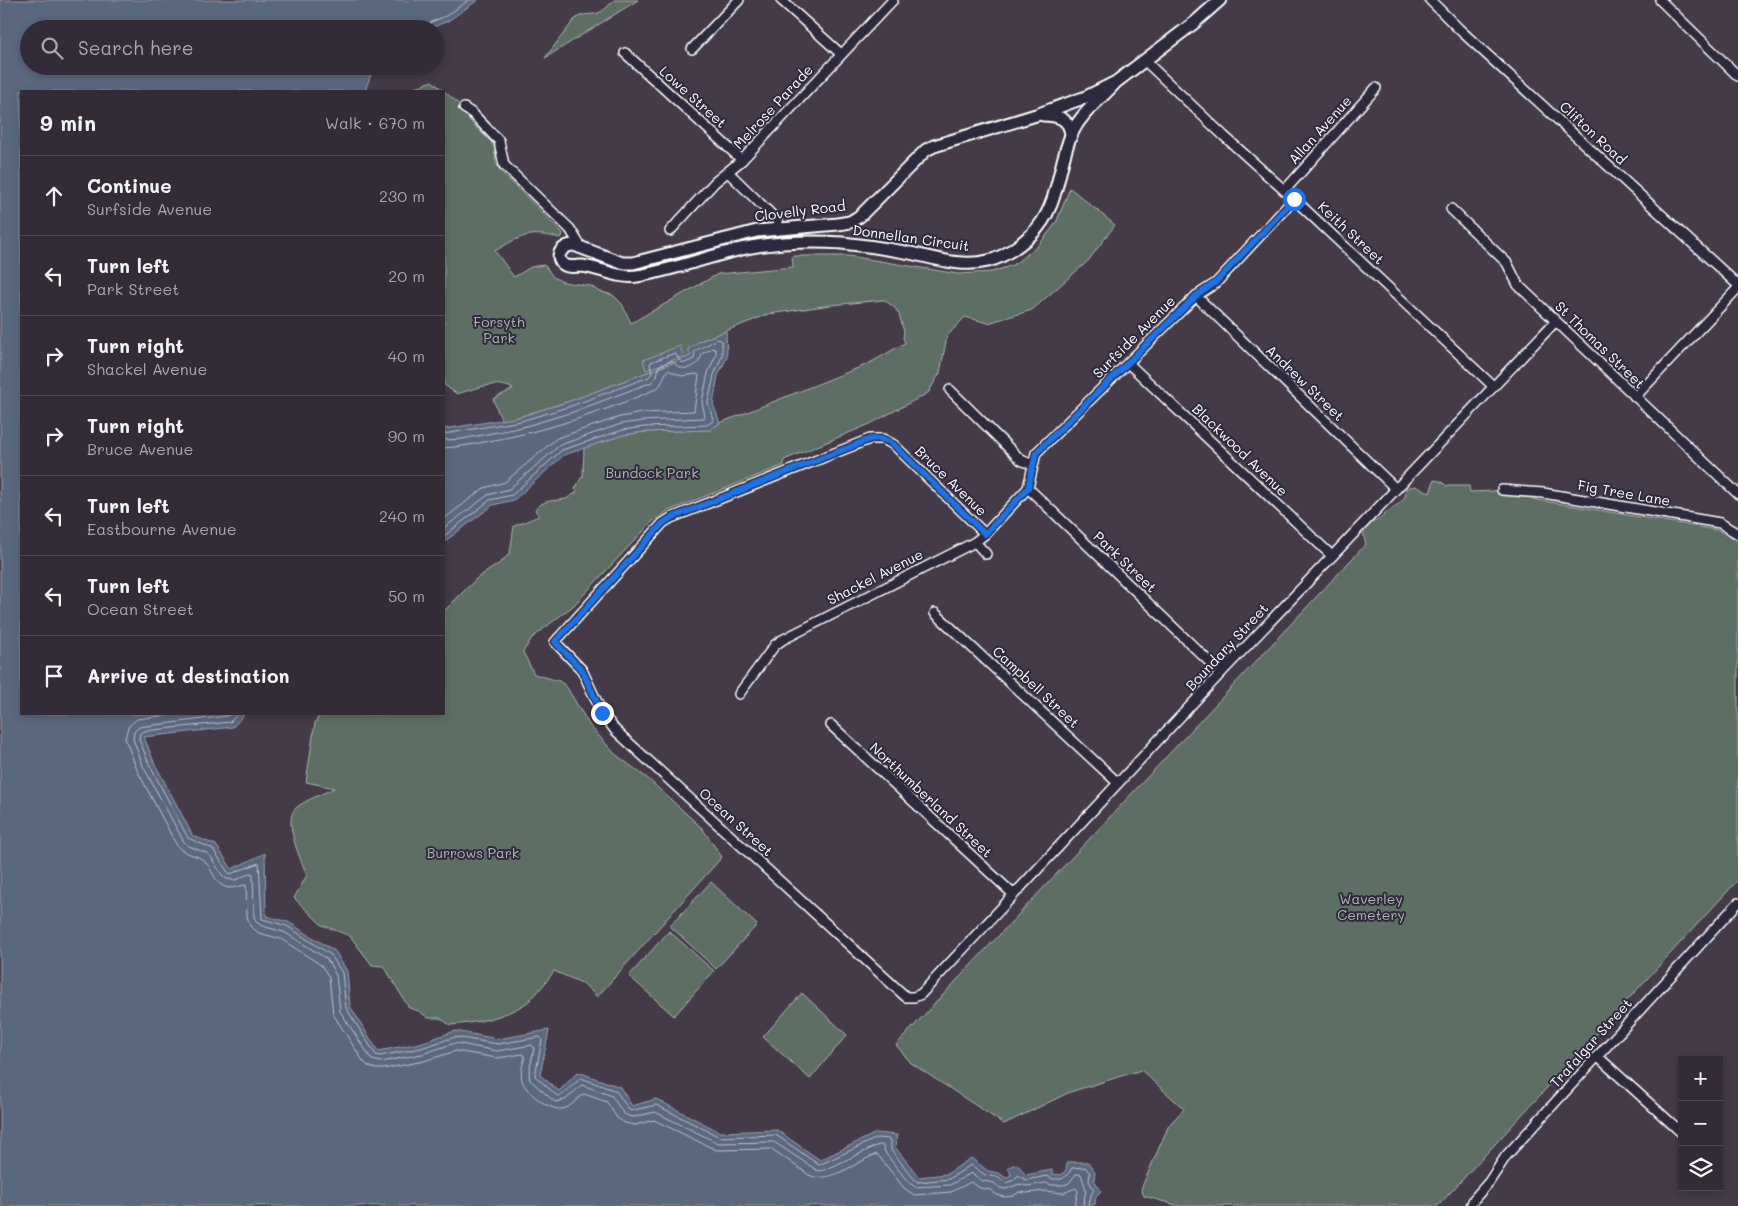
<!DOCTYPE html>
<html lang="en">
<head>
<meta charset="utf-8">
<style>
  body { margin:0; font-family:Mali,sans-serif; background:#3b343e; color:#f1f3f6 }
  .controls { position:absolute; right:15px; bottom:15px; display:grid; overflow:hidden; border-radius:0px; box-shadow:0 2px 8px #0003 }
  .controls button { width:45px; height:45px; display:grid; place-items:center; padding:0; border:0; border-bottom:1px solid #4e4851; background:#332c36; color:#f1f3f6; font:25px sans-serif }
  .stop { position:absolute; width:15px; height:15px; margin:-11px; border:4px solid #1a73e8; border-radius:50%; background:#fff }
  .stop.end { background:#1a73e8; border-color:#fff; box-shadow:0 1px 5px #0008 }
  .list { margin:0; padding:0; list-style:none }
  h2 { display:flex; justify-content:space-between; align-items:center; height:65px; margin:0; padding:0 20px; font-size:21px }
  h2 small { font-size:16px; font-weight:400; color:#a9a7ad }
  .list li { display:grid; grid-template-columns:32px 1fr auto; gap:15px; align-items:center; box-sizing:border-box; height:80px; padding:0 20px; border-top:1px solid #4e4851 }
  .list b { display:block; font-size:19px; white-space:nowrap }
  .list p { margin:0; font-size:16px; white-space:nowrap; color:#a9a7ad }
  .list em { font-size:16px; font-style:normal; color:#a9a7ad }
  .icon { flex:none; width:28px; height:28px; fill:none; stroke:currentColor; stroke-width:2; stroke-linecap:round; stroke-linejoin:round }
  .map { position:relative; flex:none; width:1738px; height:1206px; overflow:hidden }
  .search { position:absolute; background:#332c36; box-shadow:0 2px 8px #0003; left:20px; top:20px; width:425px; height:55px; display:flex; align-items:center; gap:12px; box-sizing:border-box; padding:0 18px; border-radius:28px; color:#a9a7ad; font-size:19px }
  .panel { position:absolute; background:#332c36; box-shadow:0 2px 8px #0003; left:20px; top:90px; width:425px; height:625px; border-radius:0px }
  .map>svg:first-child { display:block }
</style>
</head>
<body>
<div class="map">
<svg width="1738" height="1206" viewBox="0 0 1738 1206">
  <rect width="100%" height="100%" fill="#443a48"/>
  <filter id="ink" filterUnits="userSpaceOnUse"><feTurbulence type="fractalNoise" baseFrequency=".02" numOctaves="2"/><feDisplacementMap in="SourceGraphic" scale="10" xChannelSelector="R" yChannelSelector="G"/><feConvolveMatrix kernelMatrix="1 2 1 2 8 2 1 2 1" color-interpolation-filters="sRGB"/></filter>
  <g filter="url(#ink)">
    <g fill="#5d6e65" stroke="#aeb6b2">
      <path d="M614,0h24l-93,58 29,-38c9,-8 14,-4 24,-7 6,-2 11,-8 16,-13z"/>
      <path d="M432,81l25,21 8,9 5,10 21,21 3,5 2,16 4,8 63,62 -1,4 -2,1c-31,-7 -38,-3 -65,13l19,26 17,-10 12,-2 3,2 7,10 10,5 28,4 7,5 15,4 9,9 9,19 87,-49 75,-7 -1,-11h57l109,18 34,-2 21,-7 25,-19 18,-23 14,-35 45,37 -27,36 -56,49 -44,13 -23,-6 -18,19 -7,37 -12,20 -58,31 -86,36v5l-116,46 -16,11 -78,83 -42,33 -9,14 11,22 25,7 7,5 24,40 25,28 32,24 55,50 20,29 -125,140 -13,-13 -30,-13c-8,11 -18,25 -29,33 -22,14 -50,19 -75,21l-10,-7h-12l-9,-7 -10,-3 -25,-42 -12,-1 -22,-29 -28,-11 -28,-27 13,-23c-6,-15 -25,-55 -11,-67 9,-8 27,-14 38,-20l-28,-6 9,-59 5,-9h124v-103l33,-33 23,-15 10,-10 4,-27 25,-10 -4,-6c7,-11 21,-9 31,-11 4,-2 7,-5 11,-7l-2,-3 6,-11 2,-1 1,-29 39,-13 21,-3 66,-2 10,-7 148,-59 37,-21 -2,-5 1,-6 -5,-18 -5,-7 -10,-7 -53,5 -62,9 -69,27 -9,15 -121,45 -68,21 -9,-23 20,-10c-16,-10 -39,0 -56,5l-13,-9v-294h-38z"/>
      <path d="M1434,480l6,1 7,5h22l1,6 23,-1 14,-3 25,8v3l185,31 21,10v340l-300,326h-259l-35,-10 -3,-7 28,-64 15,-16 -43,-39 -71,22 -66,32 -93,-61 -15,-18 470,-501c-4,-7 -3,-19 7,-22 5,-2 2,0 7,-3 3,-2 5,-6 8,-8 9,-7 19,-9 18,-23l9,-2 15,7z"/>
      <path d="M711,882l46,43 -41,44 -46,-43z"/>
      <path d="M669,931l45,40 -40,45 -45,-40z"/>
      <path d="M802,993l45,42 -37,44 -47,-42z"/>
    </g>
    <g fill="#5a677e" stroke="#9ca4b2">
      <path d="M0,0h478l-30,21 -20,8h-399v37h345l-9,25h-344v623h224l-12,13 -89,10 10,25 39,74 23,9 16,24 33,-16 1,63 22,6 47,29 12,20 3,35 28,45 42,-8 35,-12 43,8 51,-9 -9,45 19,16 19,-19 42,15 12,19 24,-7 64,33 57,-2 43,30 56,-27 21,2 -2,12 24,30 28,-3 24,-16 17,13 11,2 7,5 5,-3 -3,-8 9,-3 9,11 26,-5 1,4 8,1 5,-5 1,-8h21l7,10 -1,8 7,11 -5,5 -1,8 -5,2h-1090z"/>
      <path d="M726,331l1,26 -9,19 -5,28 7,19 -10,7 -66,2 -21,3 -59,20 -50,45 -21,5 -49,37v-113l75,-12 51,-16 121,-45 -3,-7 12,-8z"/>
      <path d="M680,346l3,10 -37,14 -3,-10z"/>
    </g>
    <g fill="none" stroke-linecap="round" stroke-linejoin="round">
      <g stroke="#bdc2cb" stroke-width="1">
        <path d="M429,29l2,-7 15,-6 23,-16"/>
        <path d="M444,434l77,-13 50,-15 78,-29 3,-4 -2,-8 1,-3 24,-9 6,9 4,1 9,-4 1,-8 23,-12 4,2v15l-8,19 -6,28 5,16v2l-6,4 -63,2 -21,3 -61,20 -50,45 -22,5 -46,36"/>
        <path d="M444,440l18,-1 61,-12 50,-15 79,-30 5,-6 2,-10 13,-5c8,9 16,10 26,2l5,-10 10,-5 3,2v5l-8,18 -6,29 3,14 -1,2 -61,3 -22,3 -61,21 -51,44 -21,6 -44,33"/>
        <path d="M444,448c15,-1 31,-4 46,-7 55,-10 114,-29 166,-52 8,-6 7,-14 12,-19l14,6 15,-2 2,1 -5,36 -52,2 -22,4 -63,21 -52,44 -21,6 -40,31"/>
        <path d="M177,714l-40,5 -9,8 -3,11 12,32 39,74c7,11 18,9 27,16 11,8 10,26 27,28 6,0 11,-3 16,-3l1,31 3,10 9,7 22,6 40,26 8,12 4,37 30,47 5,5 8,3h7l41,-8 32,-10 41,7 26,-4 2,3c-2,7 -5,16 -3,23 3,12 28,31 40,29 10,-1 14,-11 22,-15l23,8 10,16 8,5 10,2 19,-5 62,30 56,-1 37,26c19,10 49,-14 68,-21l27,34 10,7 37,-3 20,-10 9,6 11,2 6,5 8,2 8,-1 6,-4 8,1 17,-2 19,2 13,-5 2,3 -3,15"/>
        <path d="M230,714l-3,2 -88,11 -5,5 -1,7 10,27 41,76 5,4 20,8 13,21 5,4 9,1 14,-7 3,1 1,42 2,6 6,4 22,6 43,27 9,16 4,36 32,49 9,2 41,-8 33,-11 42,8 35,-6 2,3 -5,25 1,7 25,22 10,-2 17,-15 30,11 11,17 5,3 6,1 21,-5 63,31 56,-1 44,29 7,-1 53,-25h4l4,9 23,29 7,4 34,-2 21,-12 12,8 11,2 6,5 6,1 13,-5 8,2 18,-3 7,2h12l5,-2 7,-9h5l5,16 -3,16"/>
        <path d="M238,714l-8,8 -86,9 -4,2 -1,6 10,25 39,74 25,11 14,22 3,3 29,-11 3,56 25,7 44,29 11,18 4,35 30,47 4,1 41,-8 34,-11 43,7 42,-7 2,3 -7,36 22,20 5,-1 19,-17 35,13 14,20 26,-6 64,32 56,-2 43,30 58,-27 12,1 2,2v9l23,29 4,3 31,-3 22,-14 14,10 12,2 9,6 8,-3 4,-5 8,5 21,-4 6,3h9l7,-6 3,-5 13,-1 5,6 -1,8 5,9 -3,5 -2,11"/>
      </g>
      <g stroke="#fff" stroke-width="12">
        <g id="street">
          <path d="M781,0l60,54"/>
          <path d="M1430,0l29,29 279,256"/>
          <path d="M1660,0l78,76"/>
          <path d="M692,49l47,-49"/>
          <path d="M625,53l117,107"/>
          <path d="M1144,60l80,76 70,63 199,187"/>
          <path d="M464,108l8,5 27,28 5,24 66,64 11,18"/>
          <path d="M728,172l49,48 2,9"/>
          <path d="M1285,190l91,-102"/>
          <path d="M1451,209l56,54 11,22 220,209"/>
          <path d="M670,231l45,-49 27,-22 151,-160"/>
          <path d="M1196,296l200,193"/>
          <path d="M1128,363l204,193"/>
          <path d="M950,390l71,70 12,5"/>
          <path d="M1635,397l103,-109"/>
          <path d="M1502,490l41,3 177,30 18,11"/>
          <path d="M985,534l-91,-89 -11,-6h-13l-199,79 -8,5 -108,119 27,28 20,43 13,17 291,267h8l7,-3 300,-321 334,-351"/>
          <path d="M975,542l11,12"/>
          <path d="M935,613l183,170"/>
          <path d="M1221,673l-193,-185 8,-35 160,-157 20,-13 78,-84"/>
          <path d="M739,694l36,-49 7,-5 193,-98 10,-8 43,-46"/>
          <path d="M831,725l182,169"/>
          <path d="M1597,1056l85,77"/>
          <path d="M1471,1206l3,-7 15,-17 17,-26 232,-253"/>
        </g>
      </g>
      <g stroke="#fff" stroke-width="15">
        <g id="secondary">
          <path d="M1116,82c-15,17 -34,30 -44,51 -15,33 -12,74 -40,101 -13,12 -27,23 -44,27 -27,7 -57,-4 -83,-9 -21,-4 -42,-7 -63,-9 -30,-2 -62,-1 -91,4 -38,7 -75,23 -114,29 -18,3 -37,-8 -55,-10 -6,0 -14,2 -19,-2 -10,-9 1,-19 11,-19l48,18h11l124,-32 81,-7 12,-2 10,-6 66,-66 8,-4 102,-31 50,-18 30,-15 78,-59 26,-23"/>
          <path d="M1043,115c14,0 27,3 28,20"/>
        </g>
      </g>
      <use href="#street" stroke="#2f2a3d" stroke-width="9"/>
      <use href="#secondary" stroke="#2f2a3d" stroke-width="11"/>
    </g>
  </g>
  <g fill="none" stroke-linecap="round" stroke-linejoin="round" filter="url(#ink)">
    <path stroke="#1a73e8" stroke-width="6" d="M602,713l-20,-43 -27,-28 108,-119 8,-5 199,-79c10,-1 16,0 24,6l91,89 43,-46 8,-35 160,-157 20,-14 78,-83"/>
  </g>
  <g text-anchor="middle" stroke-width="4" stroke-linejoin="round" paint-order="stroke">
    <g font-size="14" fill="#fff" stroke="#2f2a3d">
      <text transform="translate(693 97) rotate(42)" y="5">Lowe Street</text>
      <text transform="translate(773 107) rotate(-47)" y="5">Melrose Parade</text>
      <text transform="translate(1320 130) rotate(-48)" y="5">Allan Avenue</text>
      <text transform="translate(1593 133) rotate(43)" y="5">Clifton Road</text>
      <text transform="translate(800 211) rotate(-7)" y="5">Clovelly Road</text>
      <text transform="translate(1351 233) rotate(43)" y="5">Keith Street</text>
      <text transform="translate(911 238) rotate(8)" y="5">Donnellan Circuit</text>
      <text transform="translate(1134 337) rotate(-45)" y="5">Surfside Avenue</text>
      <text transform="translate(1600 345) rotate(44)" y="5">St Thomas Street</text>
      <text transform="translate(1305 383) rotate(44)" y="5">Andrew Street</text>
      <text transform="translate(1240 450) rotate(44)" y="5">Blackwood Avenue</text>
      <text transform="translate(951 481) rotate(44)" y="5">Bruce Avenue</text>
      <text transform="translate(1624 493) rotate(10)" y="5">Fig Tree Lane</text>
      <text transform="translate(1125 562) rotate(44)" y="5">Park Street</text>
      <text transform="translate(875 577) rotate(-27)" y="5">Shackel Avenue</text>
      <text transform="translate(1227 647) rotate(-47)" y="5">Boundary Street</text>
      <text transform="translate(1036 687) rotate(43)" y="5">Campbell Street</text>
      <text transform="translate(931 800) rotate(43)" y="5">Northumberland Street</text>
      <text transform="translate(736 822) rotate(42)" y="5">Ocean Street</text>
      <text transform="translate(1591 1043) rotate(-48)" y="5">Trafalgar Street</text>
    </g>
    <g font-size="14" fill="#aeb6b2" stroke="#2f2a3d">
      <text x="499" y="327">Forsyth<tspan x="499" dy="16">Park</tspan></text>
      <text x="652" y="478">Bundock Park</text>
      <text x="473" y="858">Burrows Park</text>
      <text x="1371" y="904">Waverley<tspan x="1371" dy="16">Cemetery</tspan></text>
    </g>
  </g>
</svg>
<div class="controls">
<button>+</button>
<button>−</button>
<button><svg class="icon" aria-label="layers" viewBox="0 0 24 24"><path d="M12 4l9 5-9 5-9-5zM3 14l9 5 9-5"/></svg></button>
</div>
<div class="stop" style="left:1294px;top:199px"></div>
<div class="stop end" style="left:602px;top:713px"></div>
<div class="search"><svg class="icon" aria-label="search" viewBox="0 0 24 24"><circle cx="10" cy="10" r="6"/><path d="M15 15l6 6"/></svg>Search here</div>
<section class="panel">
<h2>9 min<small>Walk · 670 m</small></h2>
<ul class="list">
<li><svg class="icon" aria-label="ahead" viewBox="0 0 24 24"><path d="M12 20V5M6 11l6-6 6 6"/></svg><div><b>Continue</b><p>Surfside Avenue</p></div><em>230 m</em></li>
<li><svg class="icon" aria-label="left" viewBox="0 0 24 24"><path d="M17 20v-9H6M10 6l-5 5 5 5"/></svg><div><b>Turn left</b><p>Park Street</p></div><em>20 m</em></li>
<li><svg class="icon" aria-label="right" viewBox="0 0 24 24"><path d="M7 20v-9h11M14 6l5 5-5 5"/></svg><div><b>Turn right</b><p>Shackel Avenue</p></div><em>40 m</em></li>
<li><svg class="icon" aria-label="right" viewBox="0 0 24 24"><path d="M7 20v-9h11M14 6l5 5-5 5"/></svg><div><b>Turn right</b><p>Bruce Avenue</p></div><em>90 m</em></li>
<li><svg class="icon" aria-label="left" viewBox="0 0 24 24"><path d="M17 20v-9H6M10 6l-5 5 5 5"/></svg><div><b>Turn left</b><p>Eastbourne Avenue</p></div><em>240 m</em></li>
<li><svg class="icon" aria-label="left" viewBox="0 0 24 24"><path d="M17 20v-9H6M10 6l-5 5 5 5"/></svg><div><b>Turn left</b><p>Ocean Street</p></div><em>50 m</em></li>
<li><svg class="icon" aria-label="arrive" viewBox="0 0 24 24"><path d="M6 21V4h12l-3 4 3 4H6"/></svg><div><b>Arrive at destination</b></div></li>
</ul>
</section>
</div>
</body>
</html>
